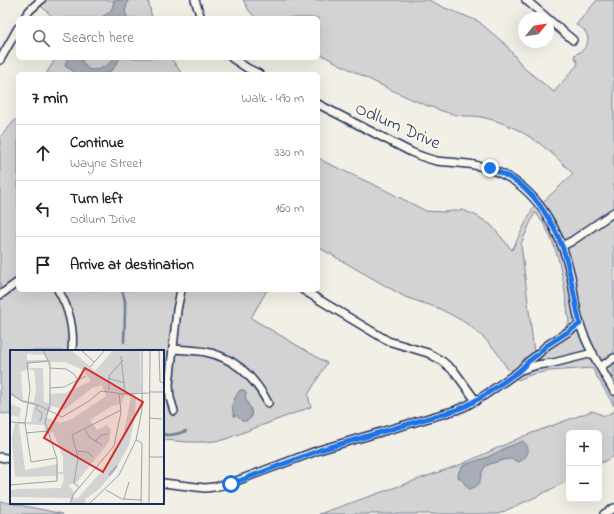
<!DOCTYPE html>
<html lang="en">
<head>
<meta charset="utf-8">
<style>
  body { margin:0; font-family:"Indie Flower",sans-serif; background:#f2f2f2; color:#202124 }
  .controls { position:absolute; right:12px; bottom:12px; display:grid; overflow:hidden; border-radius:6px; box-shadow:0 4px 16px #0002 }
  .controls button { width:36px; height:36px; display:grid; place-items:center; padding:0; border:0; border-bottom:1px solid #e0e0e0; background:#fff; color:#202124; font:20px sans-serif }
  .compass { position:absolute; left:518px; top:12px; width:36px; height:36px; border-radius:50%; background:#fff; box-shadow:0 4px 16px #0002; rotate:60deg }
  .stop { position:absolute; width:12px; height:12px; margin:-9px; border:3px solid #1a73e8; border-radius:50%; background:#fff }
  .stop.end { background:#1a73e8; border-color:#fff; box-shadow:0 1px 4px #0008 }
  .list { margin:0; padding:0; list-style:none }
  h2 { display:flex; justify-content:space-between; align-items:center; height:52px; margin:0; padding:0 16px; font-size:17px }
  h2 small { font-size:13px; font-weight:400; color:#757577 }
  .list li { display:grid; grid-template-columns:26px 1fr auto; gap:12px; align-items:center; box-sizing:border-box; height:56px; padding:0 16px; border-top:1px solid #e0e0e0 }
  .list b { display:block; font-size:15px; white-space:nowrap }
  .list p { margin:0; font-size:13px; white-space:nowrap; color:#757577 }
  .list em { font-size:13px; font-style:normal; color:#757577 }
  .icon { flex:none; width:22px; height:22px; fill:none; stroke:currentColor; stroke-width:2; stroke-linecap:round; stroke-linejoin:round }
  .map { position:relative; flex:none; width:614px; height:514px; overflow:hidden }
  .search { position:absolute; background:#fff; box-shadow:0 4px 16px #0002; left:16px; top:16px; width:304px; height:44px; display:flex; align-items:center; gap:10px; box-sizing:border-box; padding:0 14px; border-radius:6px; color:#757577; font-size:15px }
  .panel { position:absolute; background:#fff; box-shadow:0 4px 16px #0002; left:16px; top:72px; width:304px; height:220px; border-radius:6px }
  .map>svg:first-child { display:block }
</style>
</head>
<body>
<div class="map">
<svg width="614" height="514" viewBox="0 0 614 514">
  <rect width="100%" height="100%" fill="#f2efe6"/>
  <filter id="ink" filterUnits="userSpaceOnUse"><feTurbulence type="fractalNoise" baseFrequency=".025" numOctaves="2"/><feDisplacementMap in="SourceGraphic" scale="8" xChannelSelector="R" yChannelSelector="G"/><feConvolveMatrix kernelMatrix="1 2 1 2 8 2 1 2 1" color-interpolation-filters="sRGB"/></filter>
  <g filter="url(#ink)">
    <g fill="#d2d3d2" stroke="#768198" fill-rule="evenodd">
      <path d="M34,0h114l4,18h-98z"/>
      <path d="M243,0h186l16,8 33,13 27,23 20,25 29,23 24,-28 -4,-9c11,-4 19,-14 10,-25 -2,-2 -5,-4 -8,-5l21,-25h17v406l-22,-38 -42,3 -17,3 -15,6 -11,-12 -11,-17 -12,-13 -15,-13 -17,-10 -14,-7 -33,-11 -87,-50v-90l7,5 58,27 43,22 18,1 19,-2 14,6 14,9 21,25 21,-42 12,-8 28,-26c-26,-28 -54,-49 -92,-57 -6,-1 -12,-1 -18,-1 -7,-1 -14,-3 -21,-5 -43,-15 -83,-37 -124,-58v-35h-62l-6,-6zM535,212c25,30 29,72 34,110l-3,5 -32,25 -13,-108z"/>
      <path d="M56,58h115l11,16h-136z"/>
      <path d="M18,117v173h249l-16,28 76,45 -19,32 3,12 -88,33 -18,2h-17l-25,-2v-89h-152v64l-11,-2v-276z"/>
      <path d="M592,411l13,5 9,-5v45l-15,8v-31h-30v47l-31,16 -40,18h-179l143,-50 62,-28z"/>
      <path d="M0,501l63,13h-63z"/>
    </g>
    <g fill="#a9adb7" stroke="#707b93">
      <path d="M114,0h14l-3,12 3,6h-29c11,-5 13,-6 15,-18z"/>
      <path d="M68,58h12c2,3 5,8 8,11 8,4 22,-4 26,-11h6l-7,11 -7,5h-30l-1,-2 -10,-6 1,-4z"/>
      <path d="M240,390h4l2,3c-3,10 8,13 5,25l-5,3h-4l-5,-5h-3c-4,-12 0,-17 6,-26z"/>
      <path d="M523,441c9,8 5,16 -4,21 -3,-1 -7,-3 -9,-3 -4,0 -23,5 -25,8 -7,9 -1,19 -16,22 -4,-4 -6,-9 -11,-12l1,-6 5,-6 24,-8 17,-9z"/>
    </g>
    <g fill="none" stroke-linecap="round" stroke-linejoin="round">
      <g stroke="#707b93" stroke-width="2.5">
        <path d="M122,290l3,11v11l-1,30"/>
        <path d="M163,434c7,3 16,-1 23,-3"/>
      </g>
      <g stroke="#1b2f5e" stroke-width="10">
        <g id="street">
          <path d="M195,0l6,18"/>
          <path d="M526,0l21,18"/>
          <path d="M24,18l6,-8 11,-10"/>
          <path d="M548,19l25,21"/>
          <path d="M232,58l15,10 12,6"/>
          <path d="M0,60l18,-32"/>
          <path d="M318,104l93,48c9,4 17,7 26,9 7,1 15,1 21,2 16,1 30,4 44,11 38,18 60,62 69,102 3,16 4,32 9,48 7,23 22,46 34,67"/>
          <path d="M562,246l10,-5 42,-29"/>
          <path d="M58,290c11,18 16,40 14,61"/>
          <path d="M303,290l85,51 40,12 14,8 13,11 21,29"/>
          <path d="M0,295l18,-13"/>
          <path d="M173,349c11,1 22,1 33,3 29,6 49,26 62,51"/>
          <path d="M600,367l14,-9"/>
          <path d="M521,370l16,-5 16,-2 40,-10"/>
          <path d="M174,411l-4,-13 -1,-13 8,-75 4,-20"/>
          <path d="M0,457l11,2"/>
          <path d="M163,483l42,5 9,-1 17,-4 88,-33 137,-40 10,-4 19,-11 34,-24 10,-10 9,-7 8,-8 34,-22"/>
          <path d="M604,514l10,-6"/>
        </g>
      </g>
      <use href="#street" stroke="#fbf7ec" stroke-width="7"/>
    </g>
  </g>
  <g fill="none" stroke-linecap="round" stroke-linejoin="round" filter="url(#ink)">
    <path stroke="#1a73e8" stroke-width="5" d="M231,484l89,-34 136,-40 10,-4 19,-11 34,-24 10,-10 9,-7 8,-8 34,-22c-5,-22 -8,-44 -14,-66 -7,-25 -27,-61 -49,-76 -9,-6 -18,-10 -27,-14"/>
  </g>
  <g text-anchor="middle" stroke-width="4" stroke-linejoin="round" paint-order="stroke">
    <g font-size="18" fill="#1b2f5e" stroke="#fbf7ec">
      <text transform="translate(398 125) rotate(24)" y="6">Odlum Drive</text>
    </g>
  </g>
  <g transform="translate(10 350)">
    <rect width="154" height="154" fill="#f2efe6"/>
    <path d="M0,0h61l24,21 18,-21h27l1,42 -7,3 2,3 -1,19 -6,28 -15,27 -16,18 -13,9 1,5h-14l-2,-6 -60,-1v-6l6,-2 45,-1 3,-9 -1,-5h-5l-1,9 -1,-7 -41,1 -3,-39 3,-16h3l1,-5 -9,-2v-11l11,4 -2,14h12l3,-17 -12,-3 -12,-7zM17,4l17,1 3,5h-20zM38,12l1,6 2,-6h14l18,8 8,11 -26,12 -16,1v9l-5,-1 -1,-34h-14v-5zM18,19l6,1 2,19 -2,13 -11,-2 -2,-28zM92,35l4,11 -34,23 -12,4 -14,-6 6,-11 12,4 28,-22zM115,45l6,2 -9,44 -14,23 -31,35 -4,-2 6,-11 -5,6 -6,-7 8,-2 33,-41 2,-12 -4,-5 -10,5 -7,-10 22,-14 9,-2zM9,74l25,1 2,9 7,-2 10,25v15h-5v-8l-33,6z" fill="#d2d3d2" fill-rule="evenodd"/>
    <path fill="none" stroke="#a9adb7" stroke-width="2" d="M99,125l8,-9"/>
    <path fill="none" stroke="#9ca2b0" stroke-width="1" d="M71,0l13,12M149,0l1,32 4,1M111,6l4,38M39,11l-22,2 3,27 -5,33 6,39 25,-4M80,17l15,-17M40,18l16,1 8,5 3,5M98,28l17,5M40,38l14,-1 22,-11M99,40v-14l14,-16M140,42h14M0,43l12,8 16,4 24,12 27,-16 12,-10 22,3 27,-1M28,55l-2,4 6,4 -1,7 -2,1M140,68l12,1M0,72l15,1M75,80l5,8 12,7M16,83l21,-2M126,90l6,3 -1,61M85,92l6,-7 7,-1M67,101l10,1 6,5M140,107h14M0,135l47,-4v-22l-12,-37 5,-18v-39l-7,-15M69,137l-5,-4 4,-25 -6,-23 49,-25M96,140l16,9 20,1M114,149l5,-17M7,154h41M60,154l3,-9 41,-49 7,-34 -2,-18M79,154l30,-29 17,-35 6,-30v-60M139,154l1,-154"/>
    <path fill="#d62828" fill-opacity="0.15" stroke="#d62828" stroke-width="2" d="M75,18l58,34 -40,70 -59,-34z"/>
    <rect width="154" height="154" fill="none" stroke="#1b2f5e" stroke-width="2"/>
  </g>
</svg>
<div class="controls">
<button>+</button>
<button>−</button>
</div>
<svg class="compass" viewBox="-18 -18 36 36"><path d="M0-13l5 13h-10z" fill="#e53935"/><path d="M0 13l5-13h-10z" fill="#757577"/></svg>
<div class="stop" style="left:231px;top:484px"></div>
<div class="stop end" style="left:490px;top:168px"></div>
<div class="search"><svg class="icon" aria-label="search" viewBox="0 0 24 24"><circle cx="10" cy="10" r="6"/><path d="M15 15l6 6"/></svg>Search here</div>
<section class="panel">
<h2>7 min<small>Walk · 490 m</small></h2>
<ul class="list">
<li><svg class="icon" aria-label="ahead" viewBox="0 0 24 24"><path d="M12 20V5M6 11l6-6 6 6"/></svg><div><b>Continue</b><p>Wayne Street</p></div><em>330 m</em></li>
<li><svg class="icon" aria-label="left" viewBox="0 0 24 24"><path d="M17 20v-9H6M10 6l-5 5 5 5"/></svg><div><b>Turn left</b><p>Odlum Drive</p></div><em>160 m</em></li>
<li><svg class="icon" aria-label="arrive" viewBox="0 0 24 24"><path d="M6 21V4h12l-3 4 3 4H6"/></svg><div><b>Arrive at destination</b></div></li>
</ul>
</section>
</div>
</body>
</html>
